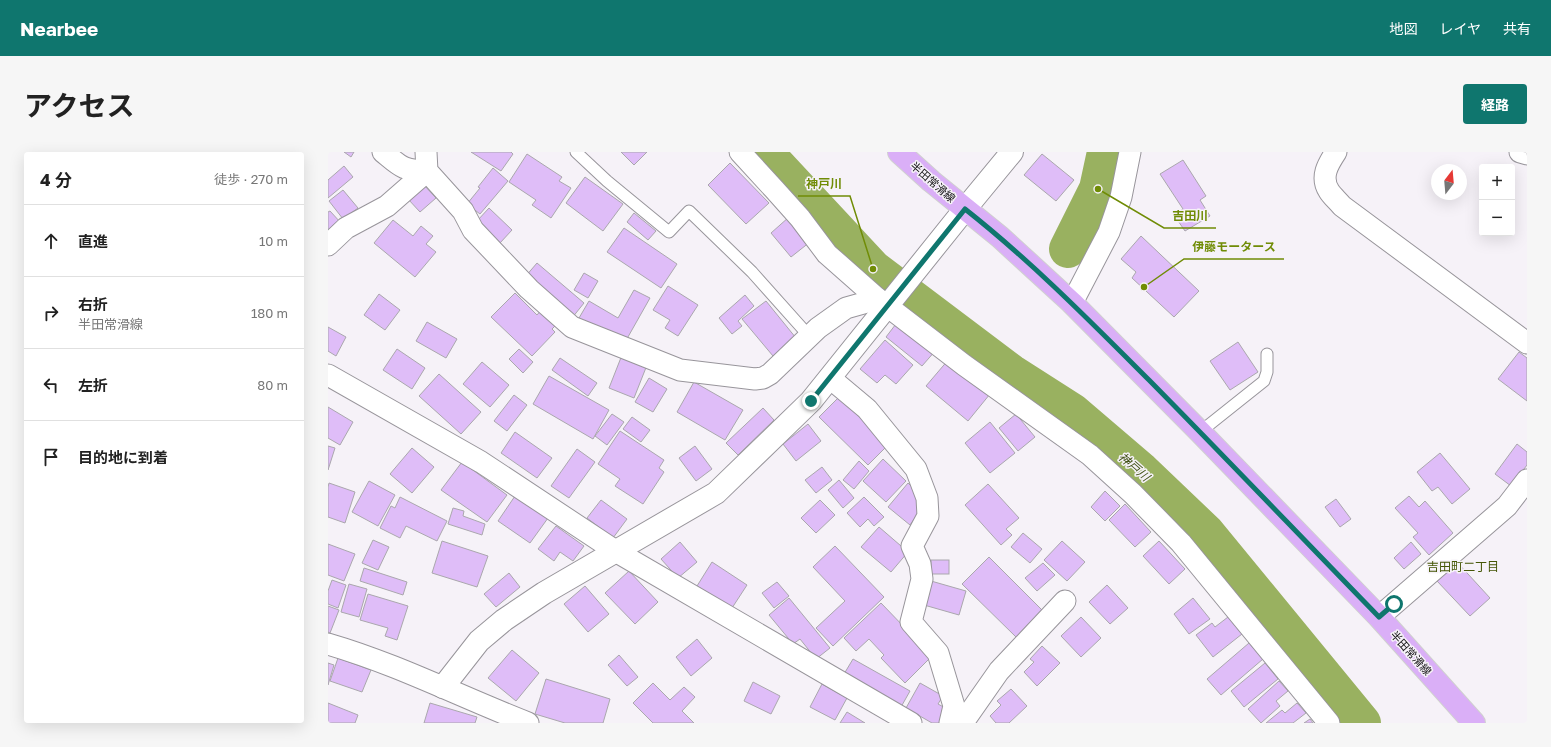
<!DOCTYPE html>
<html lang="ja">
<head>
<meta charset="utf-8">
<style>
  body { margin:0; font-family:"Golos Text","Noto Sans JP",sans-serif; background:#f6f6f6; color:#222 }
  .controls { position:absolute; right:12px; top:12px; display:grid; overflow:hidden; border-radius:4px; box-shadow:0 4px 16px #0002 }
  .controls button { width:36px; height:36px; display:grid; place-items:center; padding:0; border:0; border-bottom:1px solid #e0e0e0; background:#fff; color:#222; font:20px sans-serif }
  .compass { position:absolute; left:1103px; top:12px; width:36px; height:36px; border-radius:50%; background:#fff; box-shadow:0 4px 16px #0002; rotate:16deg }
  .stop { position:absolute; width:12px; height:12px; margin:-9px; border:3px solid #0f766e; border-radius:50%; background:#fff }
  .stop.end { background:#0f766e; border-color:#fff; box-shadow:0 1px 4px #0008 }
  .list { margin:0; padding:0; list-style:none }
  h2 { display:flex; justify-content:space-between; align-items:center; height:52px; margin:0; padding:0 16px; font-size:17px }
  h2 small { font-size:13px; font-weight:400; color:#767676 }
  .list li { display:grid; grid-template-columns:26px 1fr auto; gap:12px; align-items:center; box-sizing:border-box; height:72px; padding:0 16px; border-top:1px solid #e0e0e0 }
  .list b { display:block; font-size:15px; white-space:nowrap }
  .list p { margin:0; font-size:13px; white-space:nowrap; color:#767676 }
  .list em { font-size:13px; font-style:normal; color:#767676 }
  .icon { flex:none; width:22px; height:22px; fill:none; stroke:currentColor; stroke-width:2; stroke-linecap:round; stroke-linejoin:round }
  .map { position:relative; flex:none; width:1199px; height:571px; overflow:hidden; border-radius:4px }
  header { display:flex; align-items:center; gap:24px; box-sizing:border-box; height:56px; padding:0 20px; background:#0f766e; color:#fff }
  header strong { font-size:19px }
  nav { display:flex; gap:22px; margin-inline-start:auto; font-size:14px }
  .intro { display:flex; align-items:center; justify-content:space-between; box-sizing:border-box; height:96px; padding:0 24px }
  h1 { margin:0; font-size:28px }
  .button { padding:10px 18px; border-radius:4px; background:#0f766e; color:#fff; font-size:14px; font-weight:700 }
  main { display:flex; gap:24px; padding:0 24px }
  aside { flex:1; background:#fff; border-radius:4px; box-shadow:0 4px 16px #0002 }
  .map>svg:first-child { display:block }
</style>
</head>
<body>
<header>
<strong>Nearbee</strong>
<nav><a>地図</a><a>レイヤ</a><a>共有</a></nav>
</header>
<div class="intro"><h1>アクセス</h1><a class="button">経路</a></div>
<main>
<aside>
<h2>4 分<small>徒歩 · 270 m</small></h2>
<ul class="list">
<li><svg class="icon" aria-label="ahead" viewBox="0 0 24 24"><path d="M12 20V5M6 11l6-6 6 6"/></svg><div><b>直進</b></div><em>10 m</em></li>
<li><svg class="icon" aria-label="right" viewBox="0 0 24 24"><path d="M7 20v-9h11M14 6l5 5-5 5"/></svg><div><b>右折</b><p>半田常滑線</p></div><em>180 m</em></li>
<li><svg class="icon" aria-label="left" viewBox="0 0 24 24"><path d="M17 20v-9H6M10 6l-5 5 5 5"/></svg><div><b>左折</b></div><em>80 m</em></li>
<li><svg class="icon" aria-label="arrive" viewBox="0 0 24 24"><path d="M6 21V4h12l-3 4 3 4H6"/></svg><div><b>目的地に到着</b></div></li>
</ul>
</aside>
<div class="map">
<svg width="1199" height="571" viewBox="0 0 1199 571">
  <rect width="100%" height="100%" fill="#f6f2f8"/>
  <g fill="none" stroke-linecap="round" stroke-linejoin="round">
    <g stroke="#99b160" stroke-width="38">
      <path d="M436,0l109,117 138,104 61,39 69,59 65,62 156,190"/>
      <path d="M740,97l30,-60 8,-37"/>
    </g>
  </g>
  <g fill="#dfbdf8" stroke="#aaa7ad">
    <path d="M16,0h10l-3,5z"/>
    <path d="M143,0h40l2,2 -12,17z"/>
    <path d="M293,0h26l-13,13z"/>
    <path d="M199,2l35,23 -3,4 12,7 -20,30 -19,-13 4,-5 -27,-18z"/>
    <path d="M714,2l32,26 -18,21 -32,-26z"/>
    <path d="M855,8l23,36 -6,4 10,16 -25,15 -11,-16 9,-6 -23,-35z"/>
    <path d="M402,11l39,40 -23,21 -38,-39z"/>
    <path d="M16,14l9,11 -25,21v-18z"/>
    <path d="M165,16l15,13 -28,33 -13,-10 13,-16 -2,-1z"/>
    <path d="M257,25l38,27 -20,27 -37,-28z"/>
    <path d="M95,32l13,14 -16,14 -12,-13z"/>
    <path d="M15,38l15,18 -15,11 -14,-18z"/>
    <path d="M161,56l23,22 -12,13 -23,-22z"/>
    <path d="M2,59l11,12 -13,12v-23z"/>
    <path d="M306,61l22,18 -8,9 -21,-18z"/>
    <path d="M461,65l21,25 -19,15 -20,-24z"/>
    <path d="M65,68l20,16 8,-10 12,10 -7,8 10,8 -21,25 -41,-34z"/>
    <path d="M296,76l53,36 -16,24 -54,-36z"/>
    <path d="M813,84l58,55 -25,26 -42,-39 4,-6 -15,-13z"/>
    <path d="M209,111l47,40 -12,15 -47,-41z"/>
    <path d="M256,121l14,8 -10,17 -14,-8z"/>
    <path d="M340,134l30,19 -20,31 -13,-8 5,-8 -17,-10z"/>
    <path d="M306,138l16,8 -26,46 -45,-26 10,-17 29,17z"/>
    <path d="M187,141l22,22 5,-6 15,15 -5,5 3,3 -23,24 -41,-39z"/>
    <path d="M51,142l21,16 -15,20 -21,-15z"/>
    <path d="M417,143l9,11 -16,15 4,5 -10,8 -13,-16z"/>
    <path d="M438,149l30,37 -23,18 -31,-37z"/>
    <path d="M571,168l37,30 -14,16 -36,-29z"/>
    <path d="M99,170l30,17 -11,19 -30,-17z"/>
    <path d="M0,175l18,10 -10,19 -8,-5z"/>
    <path d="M557,188l28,25 -17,19 -11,-9 -8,8 -17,-14z"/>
    <path d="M910,190l20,30 -28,18 -20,-29z"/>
    <path d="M69,197l28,19 -13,21 -29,-19z"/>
    <path d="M191,197l14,13 -10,11 -14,-14z"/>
    <path d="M1191,200l8,6v43l-29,-22z"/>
    <path d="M294,203l25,10 -13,33 -25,-10z"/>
    <path d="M232,206l37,25 -9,13 -36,-26z"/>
    <path d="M621,207l41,35 -22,27 -42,-35z"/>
    <path d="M154,210l27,23 -19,22 -27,-23z"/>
    <path d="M111,222l42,38 -20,22 -42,-38z"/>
    <path d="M221,224l60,34 -16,29 -60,-35z"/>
    <path d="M321,226l18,11 -14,23 -18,-10z"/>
    <path d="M366,230l49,28 -18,30 -48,-28z"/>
    <path d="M186,243l13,10 -20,26 -13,-10z"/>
    <path d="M511,245l49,48 -20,20 -49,-48z"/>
    <path d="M0,255l25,15 -13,23 -12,-7z"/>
    <path d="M435,256l11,12 -36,35 -12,-12z"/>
    <path d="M284,262l12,8 -17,23 -12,-9z"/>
    <path d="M688,262l19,23 -17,14 -19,-23z"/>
    <path d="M304,265l18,13 -9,12 -18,-13z"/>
    <path d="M662,270l25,31 -25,20 -25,-30z"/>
    <path d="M480,272l13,17 -25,20 -13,-17z"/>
    <path d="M292,279l44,29 -5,8 5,4 -21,32 -28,-18 5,-7 -22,-15z"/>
    <path d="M187,280l37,26 -15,20 -36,-25z"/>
    <path d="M1189,292l10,8v13l-16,21 -16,-12z"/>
    <path d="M0,294l7,2 -7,22z"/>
    <path d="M367,294l17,23 -16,12 -17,-23z"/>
    <path d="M84,296l22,19 -22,26 -22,-19z"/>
    <path d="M249,297l18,13 -26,36 -18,-12z"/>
    <path d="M1112,301l30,36 -18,15 -14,-17 -6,4 -15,-19z"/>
    <path d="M555,307l23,22 -20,21 -23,-21z"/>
    <path d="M531,309l10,10 -15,18 -11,-9z"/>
    <path d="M134,310l45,33 -20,27 -46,-32z"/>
    <path d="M494,315l10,13 -16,13 -11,-13z"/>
    <path d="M511,328l15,18 -11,10 -15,-18z"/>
    <path d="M41,329l26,14 -17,31 -26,-14z"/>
    <path d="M1,331l26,9 -10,31 -17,-6v-30z"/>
    <path d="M580,331l13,13 -2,16 -9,13 -22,-18z"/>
    <path d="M660,332l31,34 -13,11 6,6 -11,10 -36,-40z"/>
    <path d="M777,339l15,15 -15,15 -14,-14z"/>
    <path d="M187,344l33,22 -18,25 -32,-22z"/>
    <path d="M1081,344l10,11 6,-6 28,32 -24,22 -16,-18 5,-4 -23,-25z"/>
    <path d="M72,345l47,24 -10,20 -31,-15 -6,12 -20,-10 11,-22 4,2z"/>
    <path d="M536,345l20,20 -10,9 -6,-7 -8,8 -13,-14z"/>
    <path d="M1008,347l15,20 -11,8 -15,-20z"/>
    <path d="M273,348l26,19 -14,19 -26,-20z"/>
    <path d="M492,348l15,15 -19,18 -15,-15z"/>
    <path d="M797,352l26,28 -16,15 -26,-27z"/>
    <path d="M125,356l11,3 -1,5 22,8 -3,11 -34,-11z"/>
    <path d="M228,374l28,20 -11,15 -13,-9 -6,9 -16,-12z"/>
    <path d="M551,375l29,25 -17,20 -30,-25z"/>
    <path d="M695,381l19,16 -12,14 -19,-16z"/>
    <path d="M45,388l16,7 -11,23 -16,-7z"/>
    <path d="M114,389l46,15 -11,31 -45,-14z"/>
    <path d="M734,389l23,21 -18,19 -23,-21z"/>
    <path d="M831,389l26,28 -16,15 -26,-28z"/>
    <path d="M352,390l17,20 -19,16 -17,-19z"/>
    <path d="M1083,390l10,12 -17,15 -10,-11z"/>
    <path d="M0,392l27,10 -11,27 -16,-6z"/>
    <path d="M507,394l49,51 -51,49 -17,-18 29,-27 -32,-34z"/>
    <path d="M661,405l53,53 -26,27 -54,-53z"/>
    <rect x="603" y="408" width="18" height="14"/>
    <path d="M384,410l35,23 -15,23 -35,-22z"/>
    <path d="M1129,410l33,36 -20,18 -33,-35z"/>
    <path d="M715,411l12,12 -18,16 -12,-13z"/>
    <path d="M36,416l43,14 -4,13 -43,-14z"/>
    <path d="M301,419l29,31 -23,22 -30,-31z"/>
    <path d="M181,421l11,14 -24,20 -12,-13z"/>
    <path d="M4,428l14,5 -8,23 -10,-4v-13z"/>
    <path d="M603,429l35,10 -7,24 -35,-10z"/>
    <path d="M449,430l12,14 -15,12 -12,-15z"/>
    <path d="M21,432l18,5 -8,28 -18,-5z"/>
    <path d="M779,433l21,23 -18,16 -21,-22z"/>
    <path d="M257,434l24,28 -21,18 -24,-28z"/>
    <path d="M40,442l40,12 -11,34 -12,-4 3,-8 -28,-8z"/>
    <path d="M461,446l41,50 -14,11 -16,-20 -7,5 -24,-29z"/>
    <path d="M865,446l17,21 -21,15 -15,-20z"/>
    <path d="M553,451l51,53 -27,27 -24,-25 3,-3 -15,-16 -13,12 -12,-13z"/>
    <path d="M0,454l11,4 -9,23 -2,-1z"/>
    <path d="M753,465l20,21 -20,19 -20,-21z"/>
    <path d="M900,465l14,17 -29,23 -17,-22 16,-12 3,4z"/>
    <path d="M369,487l15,19 -21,18 -15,-19z"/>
    <path d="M921,491l14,16 -42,36 -14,-16z"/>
    <path d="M714,494l18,17 -23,23 -13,-14 10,-10 -4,-3z"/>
    <path d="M184,498l27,23 -23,28 -28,-23z"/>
    <path d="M291,503l19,22 -11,9 -19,-21z"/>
    <path d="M10,506l33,12 -9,22 -32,-11z"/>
    <path d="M525,507l57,32 -9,16 -57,-33z"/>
    <path d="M0,511l6,2 -6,20z"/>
    <path d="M937,511l13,16 -34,28 -13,-16z"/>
    <path d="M218,527l64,20 -7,24h-38l-30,-9z"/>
    <path d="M951,529l9,10 -12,10 4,5 -19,17 -13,-14z"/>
    <path d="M425,530l27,14 -9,18 -27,-13z"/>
    <path d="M325,531l17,17 14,-13 11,10 -13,14 12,12h-41l-20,-20z"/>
    <path d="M592,531l23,13 -5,8 11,6 -7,13h-10l-26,-15z"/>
    <path d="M494,532l25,14 -12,22 -25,-13z"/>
    <path d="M683,537l16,17 -18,17h-13l-6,-7 11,-11 -4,-4z"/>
    <path d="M0,551l30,12 -3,8h-27z"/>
    <path d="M102,551l47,14 -2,6h-51z"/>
    <path d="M969,551l9,10 -13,10h-27l16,-13 3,3z"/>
    <path d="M519,560l18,11h-25z"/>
    <path d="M982,567l3,4h-9z"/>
  </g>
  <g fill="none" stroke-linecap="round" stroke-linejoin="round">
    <g stroke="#98959b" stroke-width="13">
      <g id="lane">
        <path d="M248,0l31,29 62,51 20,-21 63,61 58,65"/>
        <path d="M872,280l64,-51 3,-9v-18"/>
      </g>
    </g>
    <g stroke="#98959b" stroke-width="23">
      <g id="street">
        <path d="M98,0l1,19 36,40 10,19 56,59 43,38 108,43 75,9 8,-1 7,-4 48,-46 28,-20 32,-9"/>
        <path d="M412,0l34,37 26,29 27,36 51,45 86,66 126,90 43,39 48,49 148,180"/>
        <path d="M1008,0c-8,12 -16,25 -7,39 3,5 9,10 13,15l185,137"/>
        <path d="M1192,0l7,2"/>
        <path d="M0,93l18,-17 41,-22 40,-35c-24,0 -27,-5 -44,-19"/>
        <path d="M744,151l37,-71 12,-35 9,-45"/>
        <path d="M0,223l153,87 136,90 294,171"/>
        <path d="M502,226l37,31 49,60 11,29 1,18 -16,30 8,18 2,15 -11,43 27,31 16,53 -4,17"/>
        <path d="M1051,465l128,-111 20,-26"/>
        <path d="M0,492c69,20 133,53 200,79"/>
        <path d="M636,571v-2l35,-50 66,-70"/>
      </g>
    </g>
    <g stroke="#98959b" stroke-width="24">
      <path id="secondary" d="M115,535l36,-46 25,-21 40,-27 172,-100 95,-92 154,-192 47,-57"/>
    </g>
    <g stroke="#d0d0d0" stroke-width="24">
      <path id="primary" d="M571,0l32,29 69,56 72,66 128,129 179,185 95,106"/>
    </g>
    <use href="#lane" stroke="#fff" stroke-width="11"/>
    <use href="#street" stroke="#fff" stroke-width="21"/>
    <use href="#secondary" stroke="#fff" stroke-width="22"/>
    <use href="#primary" stroke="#daaff7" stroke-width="22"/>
  </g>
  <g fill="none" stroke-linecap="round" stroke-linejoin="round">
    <path stroke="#0f766e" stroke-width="5" d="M483,249l154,-192c66,52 125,112 184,171 77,78 153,158 230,237l15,-13"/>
  </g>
  <g text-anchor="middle" stroke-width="3" stroke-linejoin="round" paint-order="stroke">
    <g font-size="11" fill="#131214" stroke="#f6f2f8">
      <text transform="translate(605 30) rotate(41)" y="4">半田常滑線</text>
      <text transform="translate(1083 501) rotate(48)" y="4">半田常滑線</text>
    </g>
    <g font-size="12" font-style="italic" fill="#45551b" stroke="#f6f2f8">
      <text transform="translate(806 315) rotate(41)" y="4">神戸川</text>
    </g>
    <g font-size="12" fill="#455606" stroke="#f6f2f8">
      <text x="1135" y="419">吉田町二丁目</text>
    </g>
  </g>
  <path fill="none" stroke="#708c06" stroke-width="1.5" d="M545 117L522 44H470M770 37L836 76H888M816 135L856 107H956"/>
  <g fill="#708c06" stroke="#f6f2f8" stroke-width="1.5">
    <circle cx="545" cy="117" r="4"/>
    <circle cx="770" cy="37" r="4"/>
    <circle cx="816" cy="135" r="4"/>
  </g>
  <g font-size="12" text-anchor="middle" font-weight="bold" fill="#708c06" stroke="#f6f2f8" stroke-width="3" stroke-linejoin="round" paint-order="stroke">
    <text x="496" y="36">神戸川</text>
    <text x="862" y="68">吉田川</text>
    <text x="906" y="99">伊藤モータース</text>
  </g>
</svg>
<div class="controls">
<button>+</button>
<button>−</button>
</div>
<svg class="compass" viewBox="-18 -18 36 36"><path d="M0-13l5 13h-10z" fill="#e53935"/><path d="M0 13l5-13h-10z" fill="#767676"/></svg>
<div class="stop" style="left:1066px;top:452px"></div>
<div class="stop end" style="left:483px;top:249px"></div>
</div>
</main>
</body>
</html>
